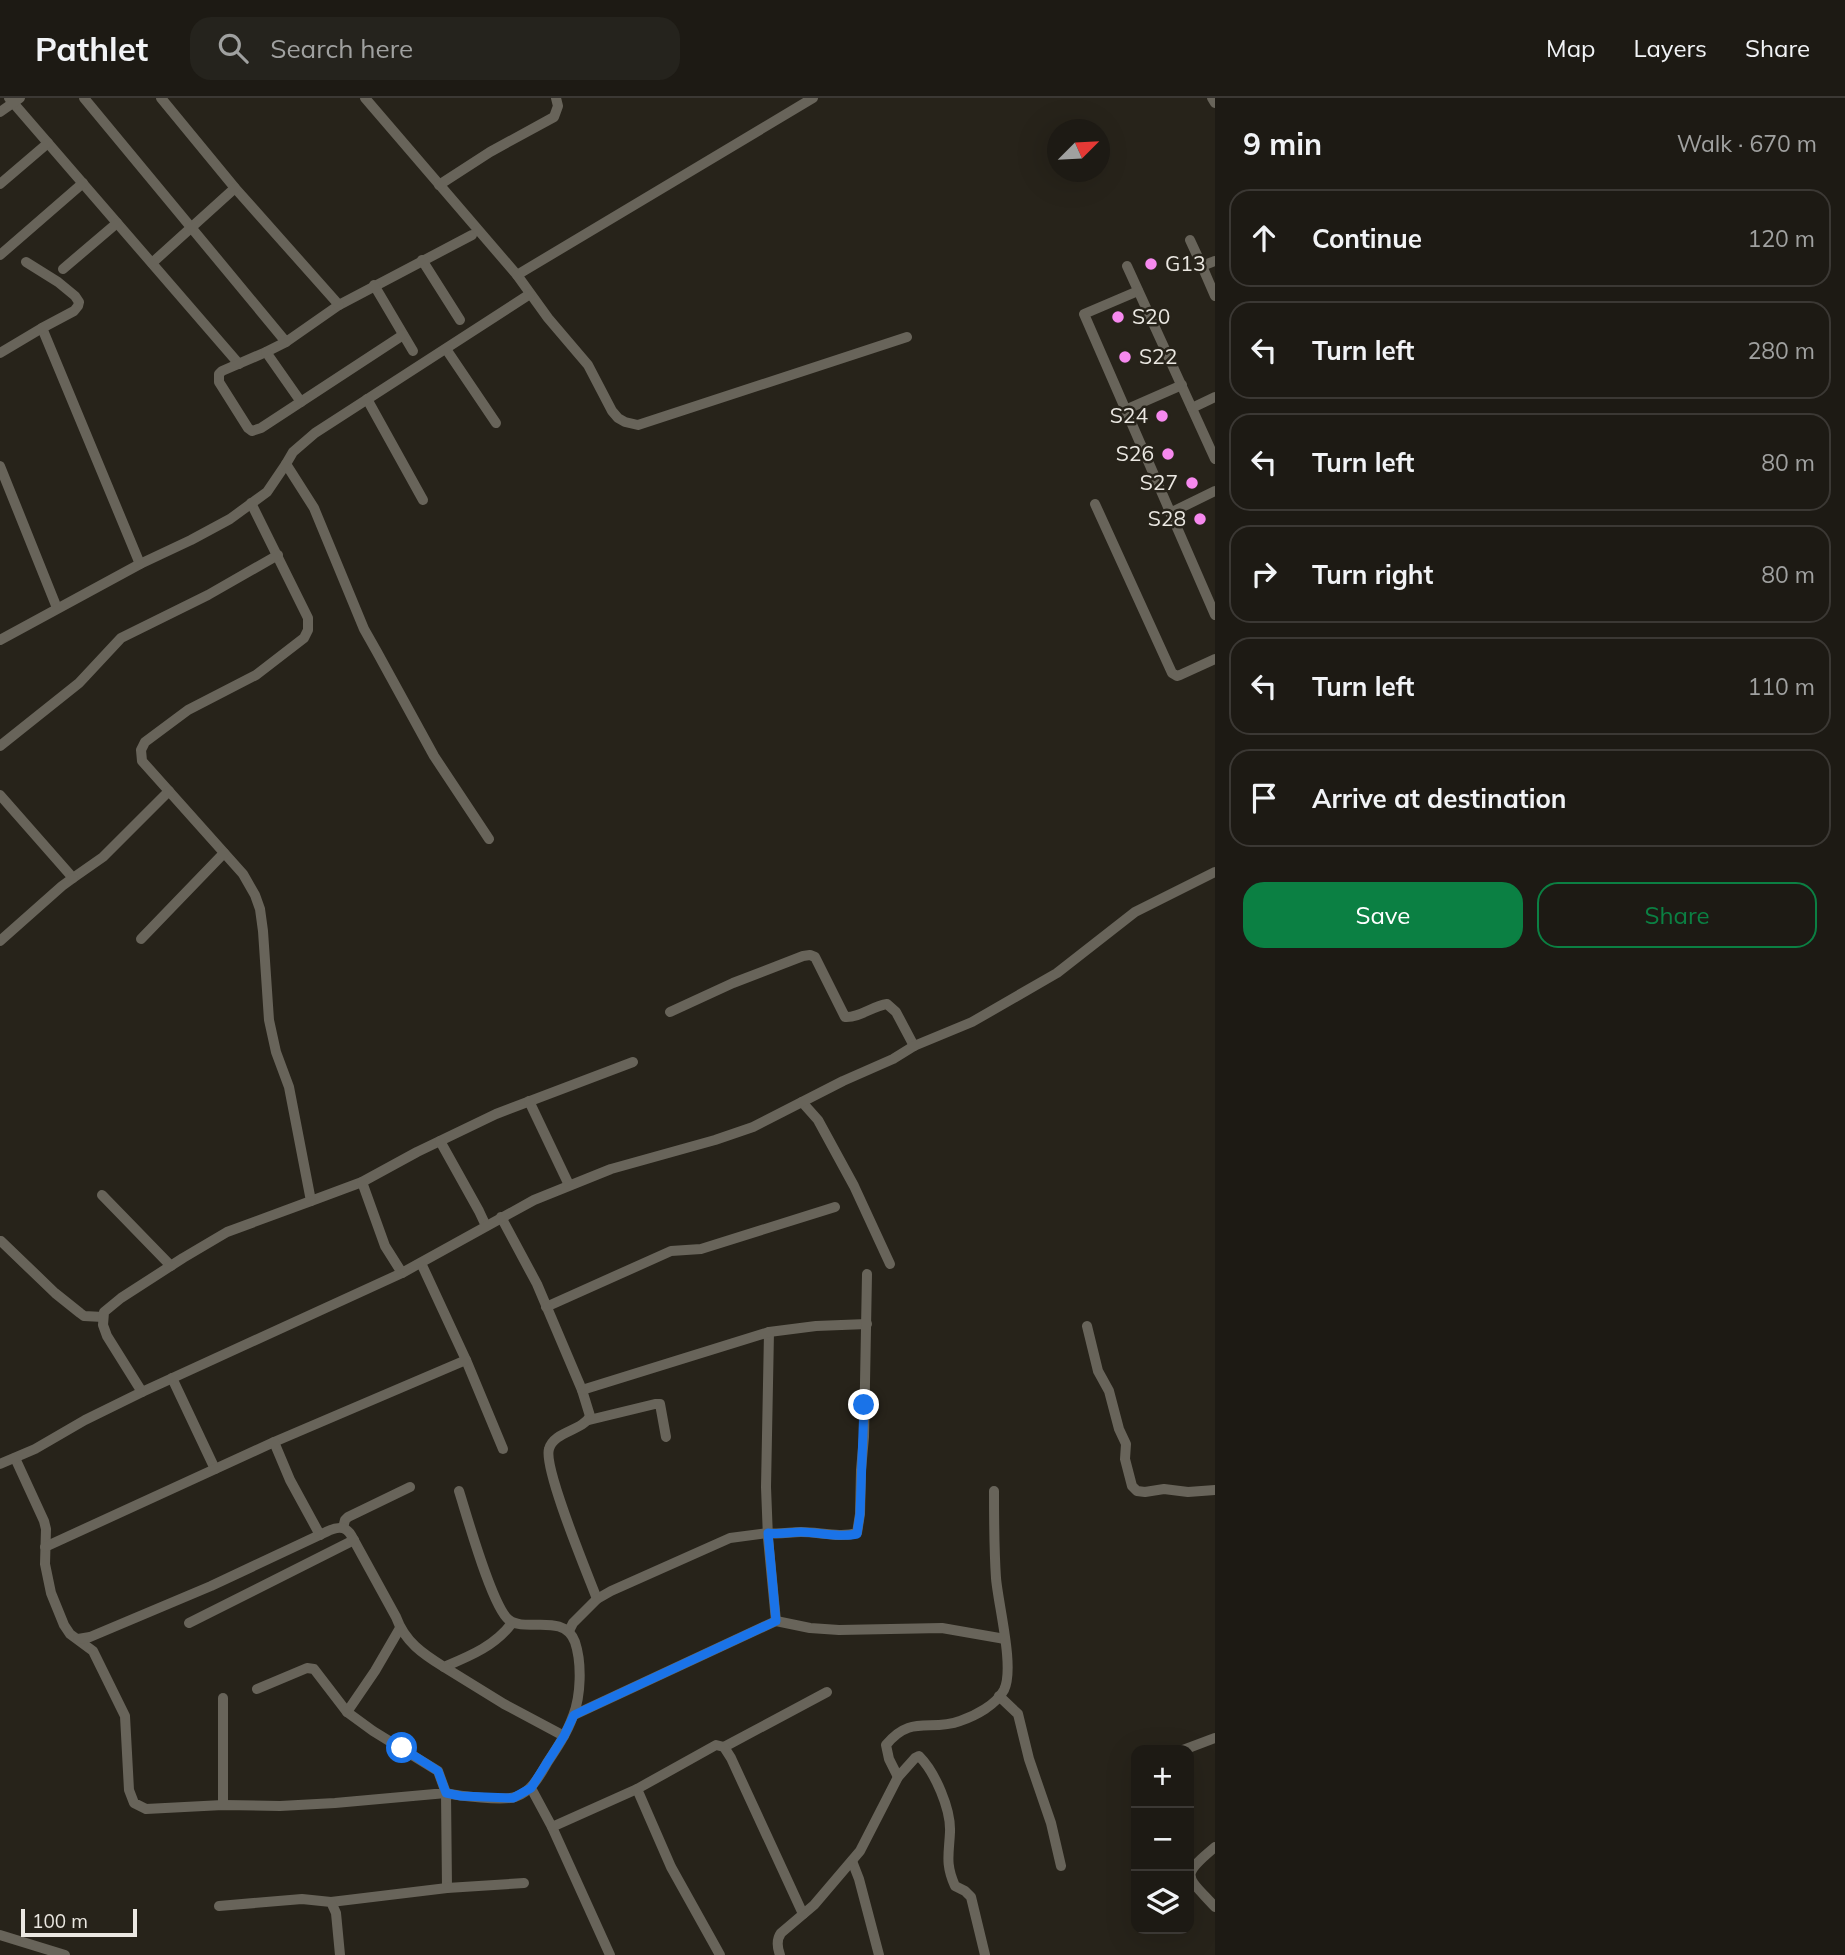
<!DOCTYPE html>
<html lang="en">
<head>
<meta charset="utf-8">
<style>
  body { margin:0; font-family:Mulish,sans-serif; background:#25231d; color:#f1f3f6 }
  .controls { position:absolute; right:21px; bottom:21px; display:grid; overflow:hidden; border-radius:14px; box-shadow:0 7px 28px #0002 }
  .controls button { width:63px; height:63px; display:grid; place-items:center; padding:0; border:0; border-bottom:2px solid #3b3834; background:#1d1a14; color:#f1f3f6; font:35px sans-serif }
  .compass { position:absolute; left:1047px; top:21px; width:63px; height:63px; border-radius:50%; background:#1d1a14; box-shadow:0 7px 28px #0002; rotate:66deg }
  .scale { position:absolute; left:21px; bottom:18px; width:116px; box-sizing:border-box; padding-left:7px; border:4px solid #ebe8e2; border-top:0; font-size:19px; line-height:24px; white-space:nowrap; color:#ebe8e2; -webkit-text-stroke:5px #27231a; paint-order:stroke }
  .stop { position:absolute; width:21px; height:21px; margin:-16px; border:5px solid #1a73e8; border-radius:50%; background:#fff }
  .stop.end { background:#1a73e8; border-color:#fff; box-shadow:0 2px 7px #0008 }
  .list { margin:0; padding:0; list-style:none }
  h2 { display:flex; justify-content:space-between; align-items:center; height:91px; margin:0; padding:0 28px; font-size:30px }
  h2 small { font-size:23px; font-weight:400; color:#a0a1a0 }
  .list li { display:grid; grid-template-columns:46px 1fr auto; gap:21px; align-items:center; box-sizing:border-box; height:98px; margin:0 14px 14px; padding:0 14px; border:2px solid #3b3834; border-radius:21px }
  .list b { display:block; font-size:26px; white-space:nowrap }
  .list em { font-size:23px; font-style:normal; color:#a0a1a0 }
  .actions { display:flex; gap:14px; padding:21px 28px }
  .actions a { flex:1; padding:16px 0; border:2px solid #0b8043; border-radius:21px; text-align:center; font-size:24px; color:#0b8043 }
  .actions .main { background:#0b8043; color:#fff }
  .icon { flex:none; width:38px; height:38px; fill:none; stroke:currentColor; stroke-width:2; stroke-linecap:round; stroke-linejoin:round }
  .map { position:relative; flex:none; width:1215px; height:1857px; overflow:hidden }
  header { display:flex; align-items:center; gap:42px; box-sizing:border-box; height:98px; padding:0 35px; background:#1d1a14; border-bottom:2px solid #3b3834 }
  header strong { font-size:33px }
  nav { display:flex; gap:38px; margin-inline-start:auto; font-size:24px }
  .search { width:490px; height:63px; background:#25231d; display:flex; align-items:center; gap:18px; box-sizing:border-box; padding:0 24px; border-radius:21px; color:#a0a1a0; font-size:26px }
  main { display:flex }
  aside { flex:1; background:#1d1a14 }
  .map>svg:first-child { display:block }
</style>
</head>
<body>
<header>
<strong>Pathlet</strong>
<div class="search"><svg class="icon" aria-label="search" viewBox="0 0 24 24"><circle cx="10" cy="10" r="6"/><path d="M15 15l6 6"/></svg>Search here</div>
<nav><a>Map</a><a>Layers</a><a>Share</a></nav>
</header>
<main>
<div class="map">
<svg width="1215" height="1857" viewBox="0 0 1215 1857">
  <rect width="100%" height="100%" fill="#27231a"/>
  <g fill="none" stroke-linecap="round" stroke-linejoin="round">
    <g stroke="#68645a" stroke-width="10">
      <path d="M9,0l230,266"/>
      <path d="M84,0l202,244 53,-37 133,-70"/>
      <path d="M161,0l74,90 104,117"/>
      <path d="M365,0l152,177"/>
      <path d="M813,0l-296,177 31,43 40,47 24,46 6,7 7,4 13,3 269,-88"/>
      <path d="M1212,0l3,5"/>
      <path d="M0,14l20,-14"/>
      <path d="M0,86l48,-41"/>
      <path d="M439,87l51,-33 64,-35 4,-11 -2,-8"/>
      <path d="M1190,142l12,26 13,-5"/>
      <path d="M0,157l83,-72"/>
      <path d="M422,162l38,60"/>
      <path d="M152,165l83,-75"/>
      <path d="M1127,168l88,193"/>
      <path d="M1202,168l13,30"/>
      <path d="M63,171l54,-46"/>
      <path d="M374,187l39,66"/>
      <path d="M1138,193l-54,23 131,301"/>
      <path d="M42,230l98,236"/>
      <path d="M286,244l-20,10 -44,19 -3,3v8l29,46 4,3 9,-3 142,-93"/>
      <path d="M446,251l50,74"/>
      <path d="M266,254l35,50"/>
      <path d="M0,255l42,-25 32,-17 4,-5 1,-4 -4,-6 -17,-14 -32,-20"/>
      <path d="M367,301l56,101"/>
      <path d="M1192,310l23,-11"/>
      <path d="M1125,312l57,-25"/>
      <path d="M0,368l57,142"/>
      <path d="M251,405l57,115v12l-4,8 -48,37 -68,35 -43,32 -4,8 1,11 101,113 12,21 5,14 3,22 6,89 7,32 13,35 22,114 51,-19 55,-30 79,-38 137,-52"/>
      <path d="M1095,406l77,169 5,3 3,-1 35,-16"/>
      <path d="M1170,415l45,-22"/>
      <path d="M0,542l140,-76 51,-24 39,-21 37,-27 19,-28"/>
      <path d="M0,648l79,-63 42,-45 87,-43 70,-40"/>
      <path d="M0,697l73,83 30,-21 66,-66"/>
      <path d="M489,741l-55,-83 -57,-104 -13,-23 -50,-121 -28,-44 7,-12 22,-19 215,-139"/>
      <path d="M141,841l83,-86"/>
      <path d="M0,843l62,-55 11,-8"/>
      <path d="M670,914l63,-29 70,-27 7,-1 5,2 30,60c15,1 27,-11 42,-13l9,8 18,34"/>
      <path d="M529,1003l40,84"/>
      <path d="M802,1004l16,18 36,66 36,78"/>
      <path d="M440,1043l39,70 7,15"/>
      <path d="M362,1084l23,64 17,27"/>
      <path d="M102,1097l69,71"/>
      <path d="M501,1119l36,67 45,106 8,26c-7,15 -36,15 -41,33 -6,19 39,126 48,150"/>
      <path d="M1,1143l54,52 25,20 4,3 19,1"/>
      <path d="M546,1209l125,-56 30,-2 134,-42"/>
      <path d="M1087,1228l11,45 11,20 10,38 7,15 -1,15 7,27 5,5 8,1 19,-3 24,3 27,-2"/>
      <path d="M769,1234l-3,155 2,51 8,83 34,7 29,2 103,-2 63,11"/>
      <path d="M466,1262l37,89"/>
      <path d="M172,1280l43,91"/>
      <path d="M582,1292l187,-58 47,-6 51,-2"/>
      <path d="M142,1294l-35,-56 -4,-11 1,-13 17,-14 62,-40 44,-26 84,-31"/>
      <path d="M589,1322l66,-16h5l6,33"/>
      <path d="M274,1344l192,-82 -45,-97"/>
      <path d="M15,1360l29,63 2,8 -1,35 6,29 13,32 6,9 23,17 32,65 4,74 5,13 12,6 77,-4 57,1 55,-3 111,-10 -8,-22 -65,-40 -26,-19 -33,-43 -7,-1 -50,21"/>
      <path d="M0,1366l35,-15 50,-29 57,-28 260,-119 132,-73 77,-31 104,-29 38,-13 90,-46 50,-22 21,-13 58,-24 85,-49 78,-61 80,-40"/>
      <path d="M343,1430l2,-8 3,-3 62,-30"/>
      <path d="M45,1449l229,-105 16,38 30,55"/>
      <path d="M189,1525l165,-83"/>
      <path d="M569,1533l4,-8 24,-24 14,-8 119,-53 38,-5c11,2 22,-1 33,-1 18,0 39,6 56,1l3,-19 1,-44 3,-33 3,-163"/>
      <path d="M78,1541l12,-2 121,-51 115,-54c10,-5 19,-7 25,3l45,82c9,25 27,37 48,50 26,-11 51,-21 68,-44"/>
      <path d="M444,1569l60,37 60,32"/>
      <path d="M999,1598l19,18 11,45 22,64 10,43"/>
      <path d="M223,1600v107"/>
      <path d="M347,1614l28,-41 25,-43"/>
      <path d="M574,1617l202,-94"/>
      <path d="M724,1649l103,-55"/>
      <path d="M1183,1652l32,-12"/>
      <path d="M898,1679l-9,-18 -3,-14c25,-31 44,-13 74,-24 15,-5 36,-16 44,-31 11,-22 -6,-86 -8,-112 -2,-29 -2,-58 -2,-87"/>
      <path d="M531,1690l21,39 58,128"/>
      <path d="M552,1729l85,-38"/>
      <path d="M1215,1749c-36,30 -29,28 0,60"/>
      <path d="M852,1763l7,18 20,76"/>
      <path d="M447,1790l-1,-95c13,3 57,8 69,4 16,-5 24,-20 32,-34 10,-15 20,-30 26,-47 8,-20 9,-53 2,-74 -11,-30 -50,-9 -66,-22 -17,-13 -42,-104 -50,-129"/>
      <path d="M331,1804l116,-14 77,-5"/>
      <path d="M219,1808l83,-7 29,3 5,11 4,42"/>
      <path d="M0,1837l65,20"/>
      <path d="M720,1857l-49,-88 -34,-78 79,-44 8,2 7,11 72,156"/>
      <path d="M780,1857c-3,-8 -4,-15 1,-22l33,-28 46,-54 38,-74 17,-19 4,-2c16,16 32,53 31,76 -1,22 -5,32 5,54l10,5 6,6 14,58"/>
    </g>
  </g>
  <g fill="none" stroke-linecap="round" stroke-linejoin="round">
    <path stroke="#1a73e8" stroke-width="9" d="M402,1650l36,23 8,22 15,3 52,2 18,-10 33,-52 10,-21 202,-94 -8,-88c11,2 22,-1 33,-1 18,0 39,6 56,2l3,-20 4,-109"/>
  </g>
  <g fill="#f689ee" stroke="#27231a" stroke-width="2.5">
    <circle cx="1151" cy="166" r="7"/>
    <circle cx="1118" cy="219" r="7"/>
    <circle cx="1125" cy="259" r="7"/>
    <circle cx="1162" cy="318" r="7"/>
    <circle cx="1168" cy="356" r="7"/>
    <circle cx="1192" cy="385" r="7"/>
    <circle cx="1200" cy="421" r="7"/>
  </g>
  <g text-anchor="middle" stroke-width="5" stroke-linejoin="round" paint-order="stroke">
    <g font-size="21" fill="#ebe8e2" stroke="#27231a" text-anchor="end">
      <text x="1165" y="173" text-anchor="start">G13</text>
      <text x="1132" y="226" text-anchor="start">S20</text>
      <text x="1139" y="266" text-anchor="start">S22</text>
      <text x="1148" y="325">S24</text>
      <text x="1154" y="363">S26</text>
      <text x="1178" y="392">S27</text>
      <text x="1186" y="428">S28</text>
    </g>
  </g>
</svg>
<div class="controls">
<button>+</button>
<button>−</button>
<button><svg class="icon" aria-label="layers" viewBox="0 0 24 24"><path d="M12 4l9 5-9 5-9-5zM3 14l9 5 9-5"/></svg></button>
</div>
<svg class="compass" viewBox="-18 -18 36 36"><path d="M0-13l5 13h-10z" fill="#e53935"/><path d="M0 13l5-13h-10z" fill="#a0a1a0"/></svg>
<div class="scale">100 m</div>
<div class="stop" style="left:402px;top:1650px"></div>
<div class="stop end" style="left:864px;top:1307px"></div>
</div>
<aside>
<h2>9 min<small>Walk · 670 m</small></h2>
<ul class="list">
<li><svg class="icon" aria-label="ahead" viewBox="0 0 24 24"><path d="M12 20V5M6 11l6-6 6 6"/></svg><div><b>Continue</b></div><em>120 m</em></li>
<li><svg class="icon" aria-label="left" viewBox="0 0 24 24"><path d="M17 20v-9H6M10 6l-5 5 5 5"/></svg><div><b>Turn left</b></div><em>280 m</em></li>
<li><svg class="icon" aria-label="left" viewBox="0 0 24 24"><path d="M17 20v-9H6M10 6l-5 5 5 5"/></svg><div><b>Turn left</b></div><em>80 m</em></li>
<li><svg class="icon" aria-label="right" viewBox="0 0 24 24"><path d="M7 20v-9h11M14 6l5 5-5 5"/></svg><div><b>Turn right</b></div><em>80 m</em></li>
<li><svg class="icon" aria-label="left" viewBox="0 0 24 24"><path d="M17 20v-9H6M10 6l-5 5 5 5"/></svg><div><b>Turn left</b></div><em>110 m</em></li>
<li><svg class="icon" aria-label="arrive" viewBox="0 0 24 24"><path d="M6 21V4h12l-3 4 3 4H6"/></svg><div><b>Arrive at destination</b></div></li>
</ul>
<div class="actions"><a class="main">Save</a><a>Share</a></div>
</aside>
</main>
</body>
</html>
